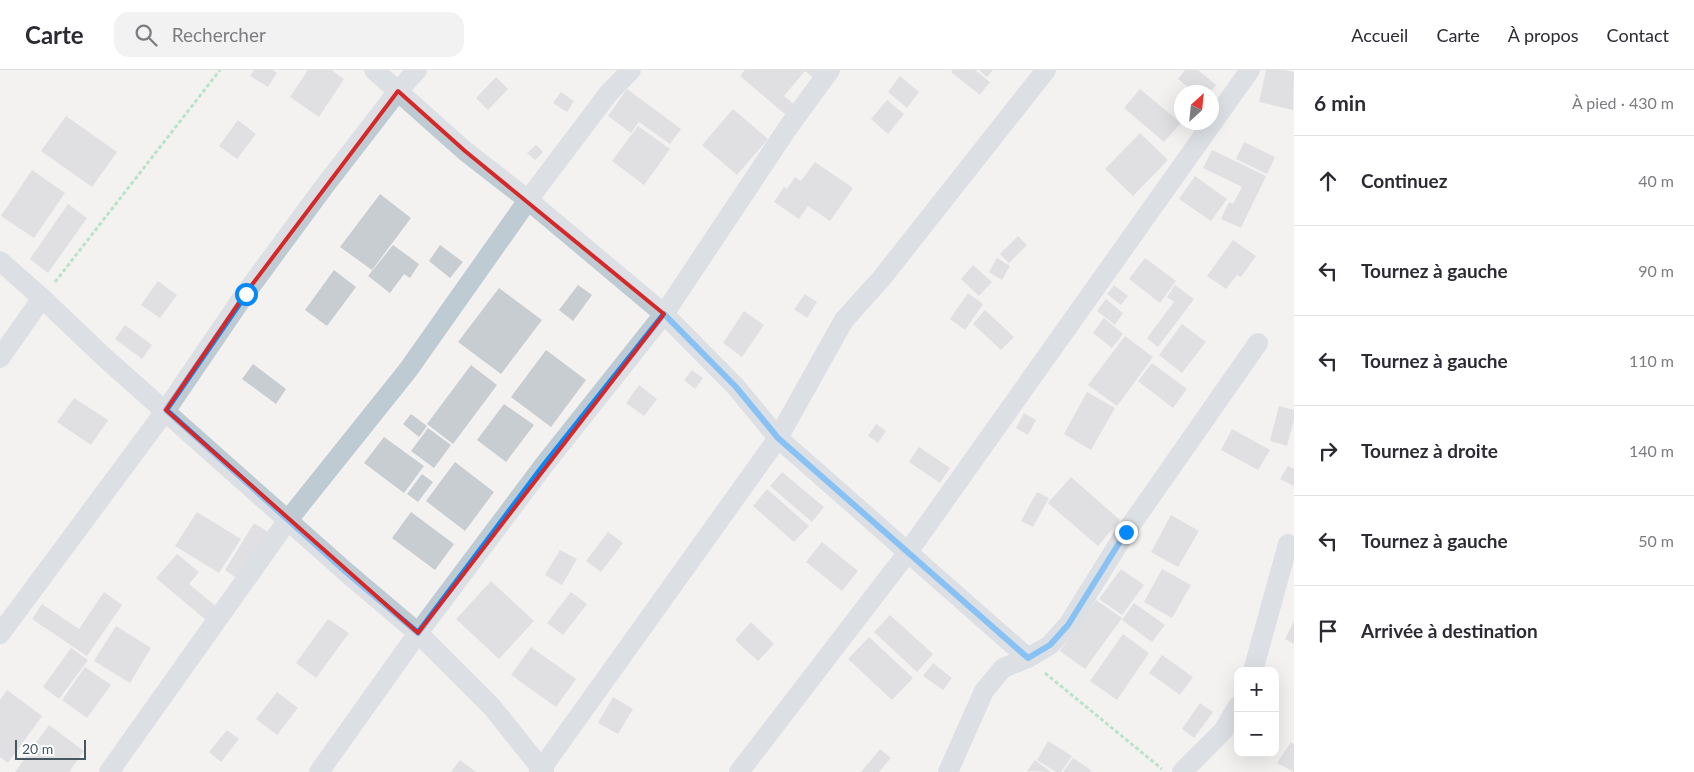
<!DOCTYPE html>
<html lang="fr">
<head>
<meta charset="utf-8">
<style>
  body { margin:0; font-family:Lato,sans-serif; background:#f2f2f3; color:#2b2b33 }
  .controls { position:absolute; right:15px; bottom:15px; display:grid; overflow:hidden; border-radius:10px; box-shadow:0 5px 20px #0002 }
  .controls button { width:45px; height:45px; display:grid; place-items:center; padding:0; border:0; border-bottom:1px solid #e1e1e2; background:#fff; color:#2b2b33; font:25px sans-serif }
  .compass { position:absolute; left:1174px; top:15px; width:45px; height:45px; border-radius:50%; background:#fff; box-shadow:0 5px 20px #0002; rotate:27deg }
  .scale { position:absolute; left:15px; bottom:12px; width:71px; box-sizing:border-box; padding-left:5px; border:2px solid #475761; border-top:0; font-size:14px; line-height:18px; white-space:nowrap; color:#475761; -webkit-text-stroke:4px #fff; paint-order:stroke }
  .stop { position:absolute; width:15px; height:15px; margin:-11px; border:4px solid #0688f9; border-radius:50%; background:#fff }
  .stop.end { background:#0688f9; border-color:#fff; box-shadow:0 1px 5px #0008 }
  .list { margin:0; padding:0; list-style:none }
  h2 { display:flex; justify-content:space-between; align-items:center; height:65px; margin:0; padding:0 20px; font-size:21px }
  h2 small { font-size:16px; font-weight:400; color:#7c7c81 }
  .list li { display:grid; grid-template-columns:32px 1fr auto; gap:15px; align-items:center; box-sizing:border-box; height:90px; padding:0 20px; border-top:1px solid #e1e1e2 }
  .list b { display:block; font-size:19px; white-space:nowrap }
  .list em { font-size:16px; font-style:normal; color:#7c7c81 }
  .icon { flex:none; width:28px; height:28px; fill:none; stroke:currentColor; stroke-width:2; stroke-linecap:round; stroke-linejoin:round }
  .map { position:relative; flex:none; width:1294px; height:702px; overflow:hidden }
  header { display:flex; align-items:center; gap:30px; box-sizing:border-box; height:70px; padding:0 25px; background:#fff; border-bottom:1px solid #e1e1e2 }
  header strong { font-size:24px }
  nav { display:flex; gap:28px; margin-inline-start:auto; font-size:18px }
  .search { width:350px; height:45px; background:#f2f2f3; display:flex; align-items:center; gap:12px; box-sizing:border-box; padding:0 18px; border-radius:15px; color:#7c7c81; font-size:19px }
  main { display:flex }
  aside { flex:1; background:#fff }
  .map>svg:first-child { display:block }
</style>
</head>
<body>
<header>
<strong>Carte</strong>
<div class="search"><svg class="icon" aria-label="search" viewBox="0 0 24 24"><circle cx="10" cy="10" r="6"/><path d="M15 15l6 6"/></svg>Rechercher</div>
<nav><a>Accueil</a><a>Carte</a><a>À propos</a><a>Contact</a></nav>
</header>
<main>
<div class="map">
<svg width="1294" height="702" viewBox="0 0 1294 702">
  <rect width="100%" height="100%" fill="#f4f1f1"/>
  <g fill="#c8cdd2">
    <path d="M254,0h19l4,3 -9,14 -18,-11z"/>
    <path d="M308,0h23l13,9 -25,38 -29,-20z"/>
    <path d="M745,0h80l-9,10 -11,-9 -21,25 11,9 -9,10 -46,-39z"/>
    <path d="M953,0h22l15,12 -10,13 -29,-23z"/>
    <path d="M979,0h14l-6,7z"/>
    <path d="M1185,0h13l18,15 -6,7h-16l-16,-13z"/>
    <path d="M1266,0h18l10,2 -1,38 -34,-8z"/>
    <path d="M900,6l19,16 -12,16 -19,-16z"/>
    <path d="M496,7l12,12 -20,21 -12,-12z"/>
    <path d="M627,19l54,40 -11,15 -31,-22 -8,11 -23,-17z"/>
    <path d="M1140,19l41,34 -17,19 -40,-34z"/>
    <path d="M561,22l13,9 -7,11 -14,-9z"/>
    <path d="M887,30l17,14 -16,20 -17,-15z"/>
    <path d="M733,39l35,30 -31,36 -35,-30z"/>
    <path d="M66,46l51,36 -25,35 -51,-36z"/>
    <path d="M238,50l18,14 -19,25 -18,-13z"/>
    <path d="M638,56l32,23 -26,36 -32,-24z"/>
    <path d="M1140,63l28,27 -35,36 -28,-27z"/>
    <path d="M1244,72l31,15 -8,17 -31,-15z"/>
    <path d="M536,75l7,7 -8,8 -8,-7z"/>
    <path d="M1212,80l54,26 -25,52 -20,-9 8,-17 4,2 9,-17 -39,-19z"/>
    <path d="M815,92l38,26 -23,33 -22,-15 -9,13 -25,-17 10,-15 3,2 8,-12 6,4z"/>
    <path d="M32,100l33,23 -31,45 -33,-22z"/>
    <path d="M1195,106l32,23 -16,22 -32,-22z"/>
    <path d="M380,124l31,24 -39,52 -32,-23z"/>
    <path d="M68,134l19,14 -39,55 -18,-14z"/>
    <path d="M1018,166l9,9 -18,18 -9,-9z"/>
    <path d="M1233,170l23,16 -15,21 -4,-2 -11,14 -19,-13z"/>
    <path d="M393,175l26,19 -9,14 -6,-4 -14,19 -22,-17z"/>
    <path d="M440,175l23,17 -13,16 -21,-17z"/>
    <path d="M997,188l13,8 -8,14 -13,-8z"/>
    <path d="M1145,188l31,23 -16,22 -31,-24z"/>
    <path d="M973,195l19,17 -13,14 -18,-17z"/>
    <path d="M334,200l22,17 -29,39 -22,-16z"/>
    <path d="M158,211l19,14 -17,23 -19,-13z"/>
    <path d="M578,215l14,10 -19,26 -14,-11z"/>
    <path d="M1114,215l14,11 -7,9 -14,-11z"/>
    <path d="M1175,215l19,14 -36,48 -11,-9 27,-36 -7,-5z"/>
    <path d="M499,218l43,32 -41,54 -43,-32z"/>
    <path d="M968,223l15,11 -18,26 -15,-11z"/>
    <path d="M805,224l12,8 -10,16 -13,-9z"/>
    <path d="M1106,229l17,14 -8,12 -18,-14z"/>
    <path d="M985,240l29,27 -13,13 -28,-26z"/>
    <path d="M744,241l20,14 -22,32 -19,-14z"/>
    <path d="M1104,248l19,16 -11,14 -19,-15z"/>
    <path d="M1182,254l24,18 -24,31 -23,-18z"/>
    <path d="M125,255l27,20 -10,14 -27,-20z"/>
    <path d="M1125,266l28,21 -36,49 -29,-21z"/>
    <path d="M546,280l40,30 -35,47 -40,-30z"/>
    <path d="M1152,293l35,26 -14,19 -35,-27z"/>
    <path d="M253,294l33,25 -10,15 -34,-25z"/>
    <path d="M471,295l26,20 -44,59 -26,-20z"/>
    <path d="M692,300l11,8 -8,11 -11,-9z"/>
    <path d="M639,315l18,14 -13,17 -18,-13z"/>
    <path d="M1087,322l28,16 -24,42 -27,-16z"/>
    <path d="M74,328l34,22 -17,25 -34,-23z"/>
    <path d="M504,334l30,21 -28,37 -29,-22z"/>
    <path d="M1279,336l15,4v10l-7,26 -17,-5z"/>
    <path d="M1024,343l12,7 -8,15 -12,-7z"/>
    <path d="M411,344l16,12 -8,11 -16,-13z"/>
    <path d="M876,354l10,7 -8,12 -10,-7z"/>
    <path d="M428,358l23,17 -17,23 -23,-17z"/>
    <path d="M1232,359l38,21 -12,20 -37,-20z"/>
    <path d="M384,367l40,29 -20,27 -40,-30z"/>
    <path d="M919,377l31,21 -10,15 -31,-21z"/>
    <path d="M455,392l39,30 -29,39 -39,-30z"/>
    <path d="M1288,396l6,3v17l-14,-7z"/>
    <path d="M782,402l42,35 -12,15 -42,-36z"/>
    <path d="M422,404l11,8 -15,20 -11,-8z"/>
    <path d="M1071,407l49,43 -22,26 -50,-43z"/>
    <path d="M767,419l42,37 -15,16 -41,-36z"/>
    <path d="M1037,422l12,6 -16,29 -12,-6z"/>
    <path d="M197,442l44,27 -22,34 -44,-27z"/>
    <path d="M411,442l43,32 -19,26 -43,-32z"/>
    <path d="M1171,445l28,16 -21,36 -27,-15z"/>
    <path d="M254,453l14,9 -30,47 -13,-9z"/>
    <path d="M608,462l15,11 -22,29 -15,-11z"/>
    <path d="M822,472l36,29 -16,20 -36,-29z"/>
    <path d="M560,480l17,9 -15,26 -17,-10z"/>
    <path d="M177,484l22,18 -10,12 29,24 -11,13 -51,-43z"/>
    <path d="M1121,499l23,16 -22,30 -23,-16z"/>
    <path d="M1162,499l29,16 -19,33 -28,-16z"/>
    <path d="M491,511l43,40 -35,38 -43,-40z"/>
    <path d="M104,522l18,13 -35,51 -55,-37 10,-15 37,25z"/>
    <path d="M571,522l16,12 -24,31 -16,-12z"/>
    <path d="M1096,530l26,18 -37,51 -25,-18z"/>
    <path d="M1134,533l31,22 -13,17 -30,-22z"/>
    <path d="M890,545l43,39 -16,18 -43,-40z"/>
    <path d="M328,549l21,14 -33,45 -20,-15z"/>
    <path d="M1294,551v23l-9,-5z"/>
    <path d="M751,552l23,22 -16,17 -23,-21z"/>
    <path d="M116,556l35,22 -21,35 -36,-22z"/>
    <path d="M1123,564l26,19 -32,47 -27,-19z"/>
    <path d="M869,567l44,41 -21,22 -44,-41z"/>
    <path d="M531,577l45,32 -20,28 -45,-32z"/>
    <path d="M71,578l17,12 -29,39 -16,-12z"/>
    <path d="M1162,585l31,22 -13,18 -31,-22z"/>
    <path d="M933,593l19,15 -9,12 -20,-14z"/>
    <path d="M85,597l26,18 -24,33 -25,-18z"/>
    <path d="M7,620l35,26 -34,47 -8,-6v-57z"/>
    <path d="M277,622l21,16 -21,27 -21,-16z"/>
    <path d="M613,627l20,12 -15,25 -20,-11z"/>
    <path d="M1200,633l13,9 -19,26 -12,-9z"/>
    <path d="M49,655l35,26 -15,21h-54z"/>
    <path d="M227,660l12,9 -18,23 -12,-10z"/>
    <path d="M1048,671l24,15 -11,16h-5l-19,-12z"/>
    <path d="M1291,672l3,2v28l-17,-9z"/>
    <path d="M880,679l11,9 -12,14h-18z"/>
    <path d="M1073,688l18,12 -1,2h-27z"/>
    <path d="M460,690l16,12h-25z"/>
    <path d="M1035,690l16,12 -24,-1z"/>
  </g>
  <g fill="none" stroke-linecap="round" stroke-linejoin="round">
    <g stroke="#71d69a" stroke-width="3" stroke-dasharray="4 2.5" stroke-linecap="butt">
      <path d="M55,212l165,-212"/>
      <path d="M1045,603l117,96"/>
    </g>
    <g stroke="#becbd2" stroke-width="20">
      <path d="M374,0l91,81 63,49 136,114 72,73 42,51 250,220"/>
      <path d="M0,191l42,37 62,59 242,215 72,61 74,74 52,65"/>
      <path d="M0,288l42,-60"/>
      <path d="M0,564l166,-224 79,-116 78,-106 75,-97 19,-21"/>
      <path d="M1253,601l35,-127"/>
      <path d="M109,702l179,-252 120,-150 120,-170 80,-106 23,-24"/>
      <path d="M319,702l99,-139 126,-168 120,-151 123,-185 43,-59"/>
      <path d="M539,702l239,-334 66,-118 37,-41 165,-209"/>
      <path d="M739,702l169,-220 342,-482"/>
      <path d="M948,702l36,-81 19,-23 25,-10 22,-13 18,-20 58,-93 132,-189"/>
      <path d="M1182,702l41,-41 15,-25"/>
    </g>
  </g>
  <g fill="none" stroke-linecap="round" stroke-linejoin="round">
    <path stroke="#0688f9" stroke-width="6" d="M246,224l-80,116 180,162 72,61 126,-168 120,-151 72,73 42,51 250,220 22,-13 18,-20 58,-93"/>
  </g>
  <path d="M0 0H1294V702H0ZM398,21l67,60 199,163 -246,319 -252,-223 79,-116z" fill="#f4f1f1" fill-opacity=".55" fill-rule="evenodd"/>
  <path fill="none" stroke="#d62828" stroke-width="4" stroke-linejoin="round" d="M398,21l67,60 199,163 -246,319 -252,-223 79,-116z"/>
</svg>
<div class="controls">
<button>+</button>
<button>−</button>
</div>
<svg class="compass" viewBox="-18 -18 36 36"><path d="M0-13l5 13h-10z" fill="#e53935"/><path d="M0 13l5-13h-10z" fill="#7c7c81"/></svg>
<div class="scale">20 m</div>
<div class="stop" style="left:246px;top:224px"></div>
<div class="stop end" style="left:1126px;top:462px"></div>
</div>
<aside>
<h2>6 min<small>À pied · 430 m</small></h2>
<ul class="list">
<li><svg class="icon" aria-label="ahead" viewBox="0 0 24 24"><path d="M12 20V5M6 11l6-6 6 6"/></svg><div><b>Continuez</b></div><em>40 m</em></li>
<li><svg class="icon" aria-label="left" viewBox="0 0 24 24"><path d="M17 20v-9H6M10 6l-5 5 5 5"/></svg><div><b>Tournez à gauche</b></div><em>90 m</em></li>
<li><svg class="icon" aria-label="left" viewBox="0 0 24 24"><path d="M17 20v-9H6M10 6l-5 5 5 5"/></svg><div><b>Tournez à gauche</b></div><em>110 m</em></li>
<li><svg class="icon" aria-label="right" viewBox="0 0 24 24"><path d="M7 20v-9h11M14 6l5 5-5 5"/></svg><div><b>Tournez à droite</b></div><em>140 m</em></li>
<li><svg class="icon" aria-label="left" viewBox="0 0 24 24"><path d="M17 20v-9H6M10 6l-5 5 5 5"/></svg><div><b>Tournez à gauche</b></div><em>50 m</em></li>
<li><svg class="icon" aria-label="arrive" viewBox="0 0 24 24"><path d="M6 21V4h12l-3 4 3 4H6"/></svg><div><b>Arrivée à destination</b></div></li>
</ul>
</aside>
</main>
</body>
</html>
